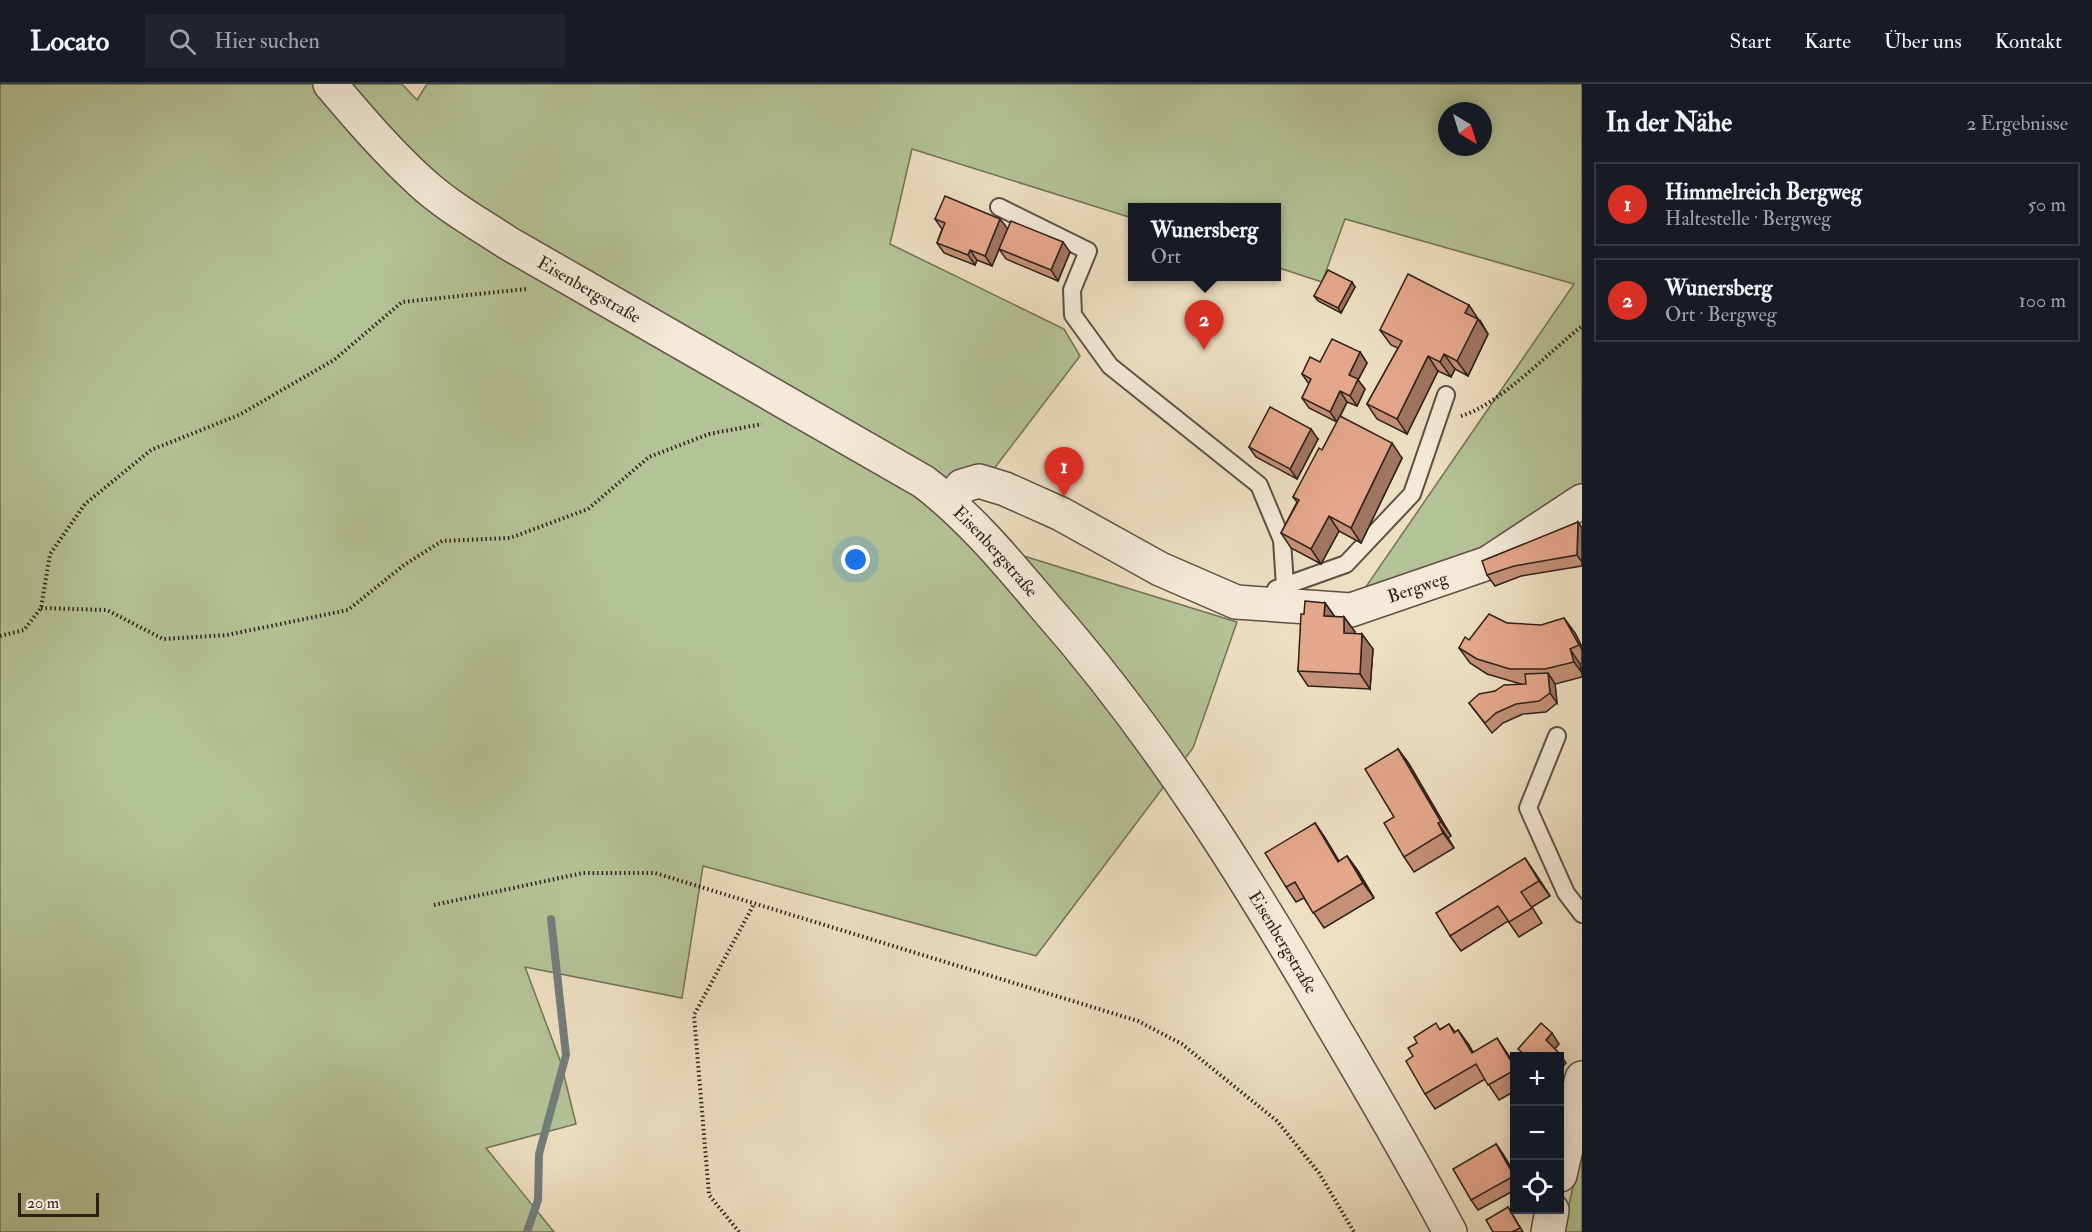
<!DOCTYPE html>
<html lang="de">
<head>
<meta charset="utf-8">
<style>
  body { margin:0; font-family:"IM FELL Double Pica",serif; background:#20242c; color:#f1f3f6 }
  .controls { position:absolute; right:18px; bottom:18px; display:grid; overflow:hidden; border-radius:0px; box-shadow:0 3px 15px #0003 }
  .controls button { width:54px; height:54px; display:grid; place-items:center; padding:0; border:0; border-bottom:2px solid #363941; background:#171b24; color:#f1f3f6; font:30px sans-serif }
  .compass { position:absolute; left:1438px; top:18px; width:54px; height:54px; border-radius:50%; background:#171b24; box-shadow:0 3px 15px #0003; rotate:142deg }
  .scale { position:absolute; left:18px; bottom:15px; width:81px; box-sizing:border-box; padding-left:6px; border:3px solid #2f211a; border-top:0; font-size:16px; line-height:21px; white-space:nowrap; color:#2f211a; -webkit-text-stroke:4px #f4ead7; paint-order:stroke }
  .you { position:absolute; left:856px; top:476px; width:21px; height:21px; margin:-15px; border:4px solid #fff; border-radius:50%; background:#1a73e8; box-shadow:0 0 0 9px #1a73e833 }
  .badge { display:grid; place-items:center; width:39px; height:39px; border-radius:50%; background:#d93025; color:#fff; font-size:20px; font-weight:700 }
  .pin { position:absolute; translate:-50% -50px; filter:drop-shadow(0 2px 3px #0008) }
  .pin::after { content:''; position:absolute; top:32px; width:21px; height:18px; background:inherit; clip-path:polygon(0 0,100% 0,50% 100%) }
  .popup { position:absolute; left:1128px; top:119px; width:153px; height:78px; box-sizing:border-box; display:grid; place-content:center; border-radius:0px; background:#171b24; filter:drop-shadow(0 2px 4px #0005); font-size:20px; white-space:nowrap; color:#9ea1a6 }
  .popup b { font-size:22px; color:#f1f3f6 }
  .popup::after { content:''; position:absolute; left:50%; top:100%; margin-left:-12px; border:12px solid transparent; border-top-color:#171b24 }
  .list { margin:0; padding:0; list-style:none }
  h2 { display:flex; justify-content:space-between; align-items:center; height:78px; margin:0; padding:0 24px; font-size:26px }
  h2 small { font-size:20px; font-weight:400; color:#9ea1a6 }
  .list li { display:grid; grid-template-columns:39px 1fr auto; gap:18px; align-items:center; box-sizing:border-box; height:84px; margin:0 12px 12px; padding:0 12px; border:2px solid #363941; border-radius:0px }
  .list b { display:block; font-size:22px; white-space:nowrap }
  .list p { margin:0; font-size:20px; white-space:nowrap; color:#9ea1a6 }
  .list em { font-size:20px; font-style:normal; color:#9ea1a6 }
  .icon { flex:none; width:33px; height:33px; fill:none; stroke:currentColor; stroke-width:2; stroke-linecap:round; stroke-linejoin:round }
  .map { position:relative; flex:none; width:1582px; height:1148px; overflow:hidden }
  header { display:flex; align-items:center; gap:36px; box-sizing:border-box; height:84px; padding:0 30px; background:#171b24; border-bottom:2px solid #363941 }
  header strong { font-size:28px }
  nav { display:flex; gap:33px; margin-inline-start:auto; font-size:21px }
  .search { width:420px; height:54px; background:#20242c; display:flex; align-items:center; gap:15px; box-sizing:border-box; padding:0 21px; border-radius:0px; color:#9ea1a6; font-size:22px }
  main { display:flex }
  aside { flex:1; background:#171b24 }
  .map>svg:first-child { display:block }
</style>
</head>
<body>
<header>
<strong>Locato</strong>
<div class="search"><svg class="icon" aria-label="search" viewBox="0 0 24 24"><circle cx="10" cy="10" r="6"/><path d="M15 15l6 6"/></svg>Hier suchen</div>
<nav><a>Start</a><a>Karte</a><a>Über uns</a><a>Kontakt</a></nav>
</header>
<main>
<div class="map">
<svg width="1582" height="1148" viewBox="0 0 1582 1148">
  <rect width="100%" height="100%" fill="#eedfc2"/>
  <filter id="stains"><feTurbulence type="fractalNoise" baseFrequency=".00333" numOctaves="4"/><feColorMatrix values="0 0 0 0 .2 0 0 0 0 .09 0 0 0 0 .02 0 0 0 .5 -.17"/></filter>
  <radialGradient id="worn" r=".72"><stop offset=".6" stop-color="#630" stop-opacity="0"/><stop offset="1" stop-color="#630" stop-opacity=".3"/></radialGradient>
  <g fill="#b4c397" stroke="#727258" stroke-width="1.5" fill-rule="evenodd">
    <path d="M0,0h402l15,16 10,-16h1155v437l-141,56 -89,30 222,-323 -229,-65 -23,63 -46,-15v-59h-144v10l-220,-69 -22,95 174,85 16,27 -125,164 17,20 265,82 -44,126 -157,208 -333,-90 -21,132 -157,-31 36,96 15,61 -90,24 68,84h-554zM1447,27h36v36h-36z"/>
    <path d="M1582,1061v87h-19z"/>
  </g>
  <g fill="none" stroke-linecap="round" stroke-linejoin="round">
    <path stroke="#727d7c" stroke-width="8" d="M527,1148l11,-32 1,-46 27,-99 -15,-136"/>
    <g stroke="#5f5044" stroke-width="20">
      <g id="service">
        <path d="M999,123l89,44 -16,39 1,25 37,51 149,119 23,55 3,46"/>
        <path d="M1276,505l70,-25 66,-70 34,-99"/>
        <path d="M1557,652l-29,72 38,85 16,21"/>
      </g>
    </g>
    <g stroke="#5f5044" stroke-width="36">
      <g id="minor">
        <path id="s1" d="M330,0c29,34 58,68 91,98 26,24 58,42 87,61l416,239c47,36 84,81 122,126 111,126 201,270 285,415 41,69 81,138 119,209"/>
        <path id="s2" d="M950,418l12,-16 17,-5 26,8 56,25 99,55 76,33 115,8 137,-47 94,-62"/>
        <path d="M1560,1091l22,-97"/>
        <path d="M1548,1148l4,-22"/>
      </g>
    </g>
    <g stroke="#2f211a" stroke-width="4" stroke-dasharray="1.5 3" stroke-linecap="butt">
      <path d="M1461,332c38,-11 88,-64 121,-90"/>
      <path d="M41,524l66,2 56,29 64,-4 121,-25 56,-45 38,-24 68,-3 78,-29 61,-52 60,-23 53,-10"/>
      <path d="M0,552l24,-6 17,-22 9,-54 35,-50 66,-54 88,-35 95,-55 68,-58 124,-13"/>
      <path d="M434,821l149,-32h72l483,148 44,23 95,77 42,52 35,59"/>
      <path d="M739,1148l-30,-37 -15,-180 60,-111"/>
    </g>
    <use href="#service" stroke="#f4ead7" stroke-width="16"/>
    <use href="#minor" stroke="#f4ead7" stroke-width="33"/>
  </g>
  <g fill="#c59078" stroke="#2f211a" stroke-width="1.5">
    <path d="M935,135l73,10 62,23 -12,29 -52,-22 -7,-10 -7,17 -15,-6 -2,5 -31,-12 -7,-10 5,-14z"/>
    <path d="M1355,203l-14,26 -23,-12 -4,-5z"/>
    <path d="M1480,236l8,14 -20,42 -13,-7 -4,8 -13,-6 -31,63 -30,-15 -10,-15 31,-56 -7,-3 -11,-15z"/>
    <path d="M1360,268l7,11 -9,17 7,9 -8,17 -10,-4 -9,19 64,37 -41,85 -22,-12 -18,33 -30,-16 -10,-15 16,-31 -4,-5 29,-47 15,-28 -28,-14 -7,-10 7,-14 -7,-10z"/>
    <path d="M1318,355l-21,40 -41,-22 -7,-10z"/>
    <path d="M1578,438l4,6v38l-61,10 -26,10 -8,-11z"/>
    <path d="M1325,519l10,14h9l11,15v2l18,15 -3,40 -62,-3 -10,-15 6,-57z"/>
    <path d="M1507,539l68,10 7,14v17h-2l2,5v8l-27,7 2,19 -11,9 -23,2 -20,9 -11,10 -23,-30 26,-12 26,-7 -34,-10 -17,-11 -11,-15 10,-8z"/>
    <path d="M1398,665l11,15 42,72 -3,2 6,10 -40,24 -10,-15 -10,-40z"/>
    <path d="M1315,739l10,15 14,23 8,-5 11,15 16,27 -50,30 -20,-30 -8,4 -10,-15z"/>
    <path d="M1535,789l15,23 -18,11 10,16 -23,14 -11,-16 -47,30 -11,-15z"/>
    <path d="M1449,940l6,8 3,-2 15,23h34l8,12v26l-16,9 -14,-21 -50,30 -10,-15 -12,-38 4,-13z"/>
    <path d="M1496,1060l19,30v16l-37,20 -7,-10z"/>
    <path d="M1508,1123l15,25h-30z"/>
  </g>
  <g fill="#a07561" stroke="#2f211a" stroke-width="1.5">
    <path d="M1000,135l8,10 -16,37 -7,-10z"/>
    <path d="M1063,158l7,10 -12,29 -7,-11z"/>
    <path d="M970,166l7,10 -2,5 -7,-10z"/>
    <path d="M1352,198l3,5 -14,26 -3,-5z"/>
    <path d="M1469,221l19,29 -20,42 -11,-15 8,-48z"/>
    <path d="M1360,268l7,11 -9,17 7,9 -8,17 -7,-10 -1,-21z"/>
    <path d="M1444,270l11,15 -4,8 -11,-15z"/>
    <path d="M1428,272l10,15 -31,63 -10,-15z"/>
    <path d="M1340,307l7,11 -10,20 -7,-10z"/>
    <path d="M1311,345l7,10 -21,40 -7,-10z"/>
    <path d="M1392,359l10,15 -41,85 -10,-15z"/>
    <path d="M1329,432l10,15 -18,33 -10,-15z"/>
    <path d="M1578,438l4,6v34l-5,-7z"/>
    <path d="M1325,519l10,14 -11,-1z"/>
    <path d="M1344,533l11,15 -1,16 -10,-15z"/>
    <path d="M1564,534l11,15 7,14v3z"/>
    <path d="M1362,550l11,15 -3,40 -10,-15z"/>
    <path d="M1570,565l10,15 2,9 -8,-11z"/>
    <path d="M1548,589l7,11 2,19 -7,-10z"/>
    <path d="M1398,665l11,15 42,72 -10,-14z"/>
    <path d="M1315,739l10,15 23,39 -10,-15z"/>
    <path d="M1438,739l10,15 6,10 -11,-15z"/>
    <path d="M1347,772l11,15 16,27 -11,-15z"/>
    <path d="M1525,774l10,15 15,23 -11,-15z"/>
    <path d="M1458,946l11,15 13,23 -10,-15z"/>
    <path d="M1552,949l7,11 -6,7 -7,-11z"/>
    <path d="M1497,954l18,27v3z"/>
    <path d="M1559,969l7,10 -6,7v-14h-4z"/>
    <path d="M1496,1060l7,10 12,20v2z"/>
  </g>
  <g fill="#e5a78b" stroke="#2f211a" stroke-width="1.5">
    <path d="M945,112l55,23 -15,37 -15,-6 -2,5 -31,-12 8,-20 -10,-4z"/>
    <path d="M1011,137l52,21 -12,28 -52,-21z"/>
    <path d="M1328,186l24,12 -14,26 -24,-12z"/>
    <path d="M1408,190l61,31 -4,8 13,6 -21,42 -13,-7 -4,8 -12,-6 -31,63 -30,-15 35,-63 -22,-11z"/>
    <path d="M1332,255l28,13 -11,23 9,4 -8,17 -10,-5 -10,21 -28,-14 9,-19 -9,-5 8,-17 10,5z"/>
    <path d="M1270,323l41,22 -21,40 -41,-22z"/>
    <path d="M1340,332l52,27 -41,85 -22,-12 -18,33 -30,-16 18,-33 -6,-3 26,-49 3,2z"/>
    <path d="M1578,438l-1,33 -63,11 -27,9 -5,-14z"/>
    <path d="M1305,517l20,2 -1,13 20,1v16l18,1 -2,40 -62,-3 3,-57h3z"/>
    <path d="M1489,530l18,9 34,2 23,-7 15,27 -9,4 4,13 -29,7h-35l-33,-10 -18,-11 6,-11 4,3z"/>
    <path d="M1548,589l2,20 -11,8 -23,3 -20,9 -11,10 -16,-20 10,-9 16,-3 9,-6 22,-1 -1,-10z"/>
    <path d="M1398,665l43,73 -3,1 5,10 -39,24 -20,-34 10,-6 -29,-48z"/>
    <path d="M1315,739l23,39 9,-6 16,27 -50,30 -18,-31 -9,5 -21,-34z"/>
    <path d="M1525,774l14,23 -18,11 11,16 -23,14 -11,-16 -48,30 -14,-23z"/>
    <path d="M1436,939l4,7 9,-6 5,9 4,-3 14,23 25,-15 18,30v2l-27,15 -12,-21 -51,30 -19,-33 7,-5 -5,-8 9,-5 -3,-6z"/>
    <path d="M1541,939l11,10 -6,7 13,13 -3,3h-30l-8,-7z"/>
    <path d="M1496,1060l18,32 -43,24 -18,-31z"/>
    <path d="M1508,1123l12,21 -8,4h-19l-7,-12z"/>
  </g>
  <g text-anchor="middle" stroke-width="4.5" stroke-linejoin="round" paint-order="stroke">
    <g font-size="18" fill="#2f211a" stroke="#f4ead7">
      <text dy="6" stroke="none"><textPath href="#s1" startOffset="334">Eisenbergstraße</textPath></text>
      <text dy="6" stroke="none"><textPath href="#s1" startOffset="820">Eisenbergstraße</textPath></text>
      <text dy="6" stroke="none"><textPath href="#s2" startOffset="508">Bergweg</textPath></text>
      <text dy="6" stroke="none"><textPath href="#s1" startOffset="1306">Eisenbergstraße</textPath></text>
    </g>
  </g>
  <rect width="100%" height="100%" filter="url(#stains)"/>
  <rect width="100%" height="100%" fill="url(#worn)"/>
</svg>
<div class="controls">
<button>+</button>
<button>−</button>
<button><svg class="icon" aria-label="locate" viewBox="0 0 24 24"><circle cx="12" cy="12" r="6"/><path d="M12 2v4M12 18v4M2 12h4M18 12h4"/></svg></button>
</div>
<svg class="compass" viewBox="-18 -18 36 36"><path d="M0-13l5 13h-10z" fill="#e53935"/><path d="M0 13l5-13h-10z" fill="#9ea1a6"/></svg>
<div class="scale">20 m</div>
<div class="you"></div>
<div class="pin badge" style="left:1064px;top:413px">1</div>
<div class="pin badge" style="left:1204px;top:266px">2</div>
<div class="popup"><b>Wunersberg</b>Ort</div>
</div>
<aside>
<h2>In der Nähe<small>2 Ergebnisse</small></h2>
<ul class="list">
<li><span class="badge">1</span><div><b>Himmelreich Bergweg</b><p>Haltestelle · Bergweg</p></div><em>50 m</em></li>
<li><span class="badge">2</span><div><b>Wunersberg</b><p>Ort · Bergweg</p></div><em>100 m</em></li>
</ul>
</aside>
</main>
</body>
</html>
